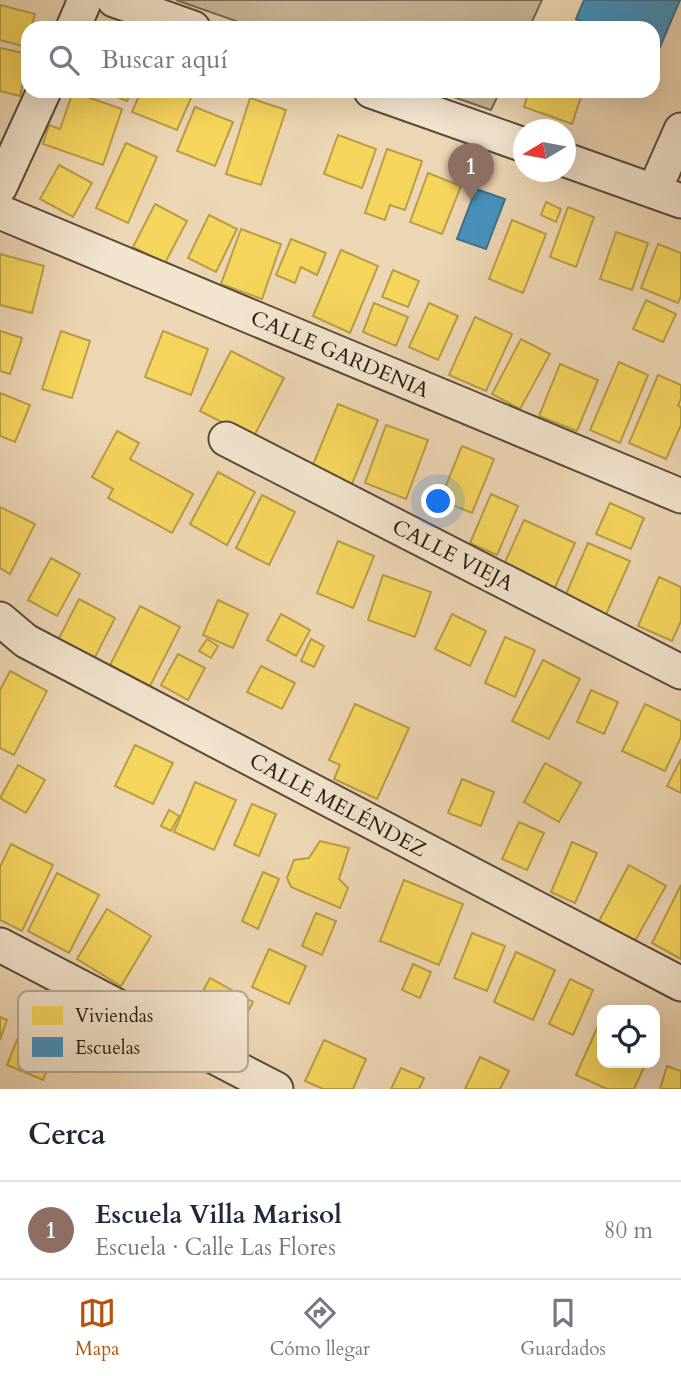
<!DOCTYPE html>
<html lang="es">
<head>
<meta charset="utf-8">
<style>
  body { margin:0; font-family:Cardo,serif; background:#f2f2f3; color:#1f2937 }
  .controls { position:absolute; right:21px; bottom:21px; display:grid; overflow:hidden; border-radius:14px; box-shadow:0 7px 28px #0002 }
  .controls button { width:63px; height:63px; display:grid; place-items:center; padding:0; border:0; border-bottom:2px solid #e0e1e3; background:#fff; color:#1f2937; font:35px sans-serif }
  .compass { position:absolute; left:513px; top:119px; width:63px; height:63px; border-radius:50%; background:#fff; box-shadow:0 7px 28px #0002; rotate:260deg }
  .you { position:absolute; left:439px; top:502px; width:24px; height:24px; margin:-18px; border:5px solid #fff; border-radius:50%; background:#1a73e8; box-shadow:0 0 0 10px #1a73e833 }
  .badge { display:grid; place-items:center; width:46px; height:46px; border-radius:50%; background:#b45309; color:#fff; font-size:23px; font-weight:700 }
  .pin { position:absolute; translate:-50% -58px; filter:drop-shadow(0 2px 4px #0008) }
  .pin::after { content:''; position:absolute; top:37px; width:24px; height:21px; background:inherit; clip-path:polygon(0 0,100% 0,50% 100%) }
  .list { margin:0; padding:0; list-style:none }
  h2 { display:flex; justify-content:space-between; align-items:center; height:91px; margin:0; padding:0 28px; font-size:30px }
  h2 small { font-size:23px; font-weight:400; color:#747a83 }
  .list li { display:grid; grid-template-columns:46px 1fr auto; gap:21px; align-items:center; box-sizing:border-box; height:98px; padding:0 28px; border-top:2px solid #e0e1e3 }
  .list b { display:block; font-size:26px; white-space:nowrap }
  .list p { margin:0; font-size:23px; white-space:nowrap; color:#747a83 }
  .list em { font-size:23px; font-style:normal; color:#747a83 }
  .icon { flex:none; width:38px; height:38px; fill:none; stroke:currentColor; stroke-width:2; stroke-linecap:round; stroke-linejoin:round }
  .map { position:relative; flex:none; width:681px; height:1089px; overflow:hidden }
  .search { position:absolute; background:#fff; box-shadow:0 7px 28px #0002; left:21px; right:21px; top:21px; height:77px; display:flex; align-items:center; gap:18px; box-sizing:border-box; padding:0 24px; border-radius:21px; color:#747a83; font-size:26px }
  .sheet { height:189px; background:#fff }
  nav { display:flex; justify-content:space-around; align-items:center; box-sizing:border-box; height:98px; border-top:2px solid #e0e1e3; background:#fff; font-size:19px; color:#747a83 }
  nav a { display:grid; justify-items:center; gap:4px }
  nav .on { color:#b45309 }
  .map>svg:first-child { display:block }
</style>
</head>
<body>
<div class="map">
<svg width="681" height="1089" viewBox="0 0 681 1089">
  <rect width="100%" height="100%" fill="#edd6b3"/>
  <filter id="stains"><feTurbulence type="fractalNoise" baseFrequency=".00286" numOctaves="4"/><feColorMatrix values="0 0 0 0 .2 0 0 0 0 .09 0 0 0 0 .02 0 0 0 .5 -.17"/></filter>
  <radialGradient id="worn" r=".72"><stop offset=".6" stop-color="#630" stop-opacity="0"/><stop offset="1" stop-color="#630" stop-opacity=".3"/></radialGradient>
  <g fill="#cbb797" stroke="#796a54" stroke-width="2">
    <path d="M176,0h366l-13,28h-273z"/>
    <path d="M436,91h64l-9,19z"/>
  </g>
  <g fill="#f6d55c" stroke="#b89e45" stroke-width="2">
    <path d="M0,5l35,9 -4,14h-3v12l-2,7 -26,-7z"/>
    <path d="M0,48l28,6v7l-8,35 -20,-5z"/>
    <path d="M102,91h30l-5,10z"/>
    <path d="M141,91h53l-17,39 -45,-18z"/>
    <path d="M529,91h54l-11,33 -48,-17z"/>
    <path d="M73,92l49,17 -19,56 -60,-21 6,-19 11,4z"/>
    <path d="M250,98l36,12 -25,75 -35,-11z"/>
    <path d="M195,107l38,15 -18,44 -38,-15z"/>
    <path d="M338,135l38,14 -14,39 -38,-14z"/>
    <path d="M126,143l31,14 -29,66 -32,-15z"/>
    <path d="M387,149l35,12 -17,49 -15,-5 -5,15 -20,-7z"/>
    <path d="M59,165l33,18 -19,34 -33,-18z"/>
    <path d="M428,173l33,13 -19,48 -32,-12z"/>
    <path d="M546,202l15,7 -5,13 -15,-7z"/>
    <path d="M155,204l32,17 -22,42 -32,-16z"/>
    <path d="M568,207l26,10 -18,50 -26,-10z"/>
    <path d="M209,215l28,14 -21,43 -28,-14z"/>
    <path d="M512,220l34,14 -23,59 -34,-14z"/>
    <path d="M241,229l40,15 -19,55 -41,-15z"/>
    <path d="M616,232l32,11 -16,47 -32,-11z"/>
    <path d="M291,239l35,14 -9,22 -16,-8 -6,16 -19,-8z"/>
    <path d="M658,244l23,9v43l-3,7 -37,-15z"/>
    <path d="M341,250l37,16 -28,67 -37,-17z"/>
    <path d="M0,254l44,12 -12,47 -32,-8z"/>
    <path d="M393,270l26,11 -11,26 -26,-10z"/>
    <path d="M646,300l30,14 -13,28 -30,-13z"/>
    <path d="M374,303l34,14 -12,29 -33,-14z"/>
    <path d="M429,303l29,13 -20,44 -29,-13z"/>
    <path d="M475,317l37,17 -26,57 -37,-16z"/>
    <path d="M0,331l22,7 -12,36 -10,-3z"/>
    <path d="M61,331l29,10 -18,57 -30,-9z"/>
    <path d="M163,331l45,18 -17,46 -46,-18z"/>
    <path d="M521,339l29,15 -30,55 -28,-15z"/>
    <path d="M231,351l53,27 -31,60 -53,-27z"/>
    <path d="M619,362l29,13 -28,68 -30,-13z"/>
    <path d="M560,364l38,16 -21,51 -38,-15z"/>
    <path d="M658,375l23,10v13l-3,8 3,1v18l-15,34 -37,-16z"/>
    <path d="M0,393l30,12 -15,37 -15,-6z"/>
    <path d="M338,404l40,16 -26,64 -40,-17z"/>
    <path d="M386,425l42,15 -22,59 -41,-16z"/>
    <path d="M117,431l22,12 -9,16 63,35 -21,39 -64,-35 5,-9 -21,-12z"/>
    <path d="M462,446l32,13 -22,54 -32,-13z"/>
    <path d="M218,472l37,20 -28,53 -37,-21z"/>
    <path d="M491,494l27,12 -21,49 -27,-12z"/>
    <path d="M262,495l33,17 -26,53 -33,-17z"/>
    <path d="M610,503l34,15 -13,31 -35,-15z"/>
    <path d="M0,507l35,17 -25,50 -10,-6z"/>
    <path d="M524,520l51,23 -22,49 -51,-23z"/>
    <path d="M338,541l36,15 -21,52 -36,-15z"/>
    <path d="M588,543l42,18 -26,58 -41,-18z"/>
    <path d="M51,558l29,16 -23,42 -29,-16z"/>
    <path d="M383,575l48,17 -16,45 -47,-17z"/>
    <path d="M659,577l22,10v34l-9,20 -34,-15z"/>
    <path d="M79,599l36,19 -23,45 -36,-19z"/>
    <path d="M218,600l30,14 -15,34 -30,-13z"/>
    <path d="M140,606l40,21 -30,59 -40,-21z"/>
    <path d="M281,614l29,16 -14,26 -29,-16z"/>
    <path d="M452,614l34,17 -16,35 -35,-17z"/>
    <path d="M505,637l30,13 -20,47 -30,-14z"/>
    <path d="M207,639l11,7 -7,12 -12,-7z"/>
    <path d="M311,639l13,7 -10,21 -13,-6z"/>
    <path d="M178,654l27,14 -17,32 -27,-15z"/>
    <path d="M543,660l37,19 -31,60 -37,-18z"/>
    <path d="M261,666l34,17 -13,26 -35,-17z"/>
    <path d="M10,671l37,20 -33,64 -14,-7v-58z"/>
    <path d="M591,690l27,12 -14,32 -27,-12z"/>
    <path d="M355,704l54,24 -32,71 -43,-20 6,-14 -11,-5z"/>
    <path d="M645,704l36,17v16l-16,34 -43,-20z"/>
    <path d="M135,745l38,18 -20,41 -38,-18z"/>
    <path d="M681,759v34l-14,-7z"/>
    <path d="M545,763l36,20 -22,39 -35,-20z"/>
    <path d="M18,765l27,15 -19,33 -26,-15z"/>
    <path d="M462,779l32,13 -13,34 -33,-13z"/>
    <path d="M195,782l41,18 -22,50 -40,-18z"/>
    <path d="M252,804l24,10 -17,42 -25,-11z"/>
    <path d="M169,810l10,6 -8,15 -10,-5z"/>
    <path d="M519,822l25,11 -17,37 -25,-11z"/>
    <path d="M320,841l29,7 -10,31 9,9 -8,20 -49,-21 -4,-9 7,-18 15,-2z"/>
    <path d="M572,842l25,11 -22,50 -24,-11z"/>
    <path d="M11,844l42,21 -31,66 -22,-11v-53z"/>
    <path d="M629,865l37,21 -31,55 -36,-20z"/>
    <path d="M263,872l16,7 -21,50 -16,-8z"/>
    <path d="M57,873l42,22 -30,58 -41,-22z"/>
    <path d="M404,880l59,24 -24,61 -59,-24z"/>
    <path d="M681,885v74l-29,-16z"/>
    <path d="M107,909l44,27 -30,50 -44,-27z"/>
    <path d="M316,913l20,8 -14,34 -20,-9z"/>
    <path d="M472,933l33,13 -18,45 -33,-13z"/>
    <path d="M269,949l37,17 -17,38 -37,-17z"/>
    <path d="M516,952l39,18 -22,50 -39,-18z"/>
    <path d="M413,964l18,8 -11,26 -18,-8z"/>
    <path d="M210,978l43,24 -23,44 -44,-24z"/>
    <path d="M570,979l23,11 -20,45 -24,-11z"/>
    <path d="M35,995l36,15 -28,70 -36,-15z"/>
    <path d="M0,1017l7,3 -7,20z"/>
    <path d="M602,1017v46h44l-12,26h-27l-31,-14z"/>
    <path d="M324,1040l42,19 -13,30h-30l-18,-8z"/>
    <path d="M480,1057l29,14 -9,18h-35z"/>
    <path d="M667,1066l14,5v18h-21z"/>
    <path d="M401,1068l23,10 -5,11h-28z"/>
  </g>
  <g fill="#4393c3" stroke="#3b708d" stroke-width="2">
    <path d="M584,0h96l-23,54 -4,-2v-24h-57l-20,-9z"/>
    <path d="M476,189l29,10 -19,50 -29,-10z"/>
  </g>
  <g fill="none" stroke-linecap="round" stroke-linejoin="round">
    <g stroke="#584b39" stroke-width="37">
      <g id="minor">
        <path d="M114,0l79,28"/>
        <path d="M73,28l12,-28"/>
        <path d="M371,91l153,54"/>
        <path d="M566,160l115,41"/>
        <path d="M0,187l44,-96"/>
        <path d="M654,191l27,-61"/>
        <path d="M0,212l681,284"/>
        <path d="M226,439l455,233"/>
        <path d="M0,619l26,22 655,343"/>
        <path d="M0,945l276,144"/>
      </g>
    </g>
    <use href="#minor" stroke="#f3e4ce" stroke-width="33"/>
  </g>
  <g text-anchor="middle" stroke-width="7" stroke-linejoin="round" paint-order="stroke">
    <g font-size="21" fill="#271d10" stroke="#f3e4ce">
      <text transform="translate(340 354) rotate(23)" y="7">CALLE GARDENIA</text>
      <text transform="translate(453 555) rotate(27)" y="7">CALLE VIEJA</text>
      <text transform="translate(338 805) rotate(28)" y="7">CALLE MELÉNDEZ</text>
    </g>
  </g>
  <rect x="18" y="991" width="230" height="81" rx="10" fill="#f3e4ce" stroke="#b6a895" stroke-width="2"/>
  <rect x="32" y="1006" width="31" height="19" fill="#f6d55c"/>
  <rect x="32" y="1037" width="31" height="20" fill="#4393c3"/>
  <g font-size="19" fill="#271d10">
    <text x="75" y="1022">Viviendas</text>
    <text x="75" y="1054">Escuelas</text>
  </g>
  <rect width="100%" height="100%" filter="url(#stains)"/>
  <rect width="100%" height="100%" fill="url(#worn)"/>
</svg>
<div class="controls">
<button><svg class="icon" aria-label="locate" viewBox="0 0 24 24"><circle cx="12" cy="12" r="6"/><path d="M12 2v4M12 18v4M2 12h4M18 12h4"/></svg></button>
</div>
<svg class="compass" viewBox="-18 -18 36 36"><path d="M0-13l5 13h-10z" fill="#e53935"/><path d="M0 13l5-13h-10z" fill="#747a83"/></svg>
<div class="you"></div>
<div class="pin badge" style="left:471px;top:201px;background:#8d6e63">1</div>
<div class="search"><svg class="icon" aria-label="search" viewBox="0 0 24 24"><circle cx="10" cy="10" r="6"/><path d="M15 15l6 6"/></svg>Buscar aquí</div>
</div>
<section class="sheet">
<h2>Cerca<small></small></h2>
<ul class="list">
<li><span class="badge" style="background:#8d6e63">1</span><div><b>Escuela Villa Marisol</b><p>Escuela · Calle Las Flores</p></div><em>80 m</em></li>
</ul>
</section>
<nav>
<a class="on"><svg class="icon" aria-label="map" viewBox="0 0 24 24"><path d="M3 6l6-2 6 2 6-2v14l-6 2-6-2-6 2zM9 4v14M15 6v14"/></svg>Mapa</a>
<a><svg class="icon" aria-label="directions" viewBox="0 0 24 24"><path d="M12 3l9 9-9 9-9-9zM9 14v-3h6M13 9l2 2-2 2"/></svg>Cómo llegar</a>
<a><svg class="icon" aria-label="saved" viewBox="0 0 24 24"><path d="M7 4h10v16l-5-4-5 4z"/></svg>Guardados</a>
</nav>
</body>
</html>
